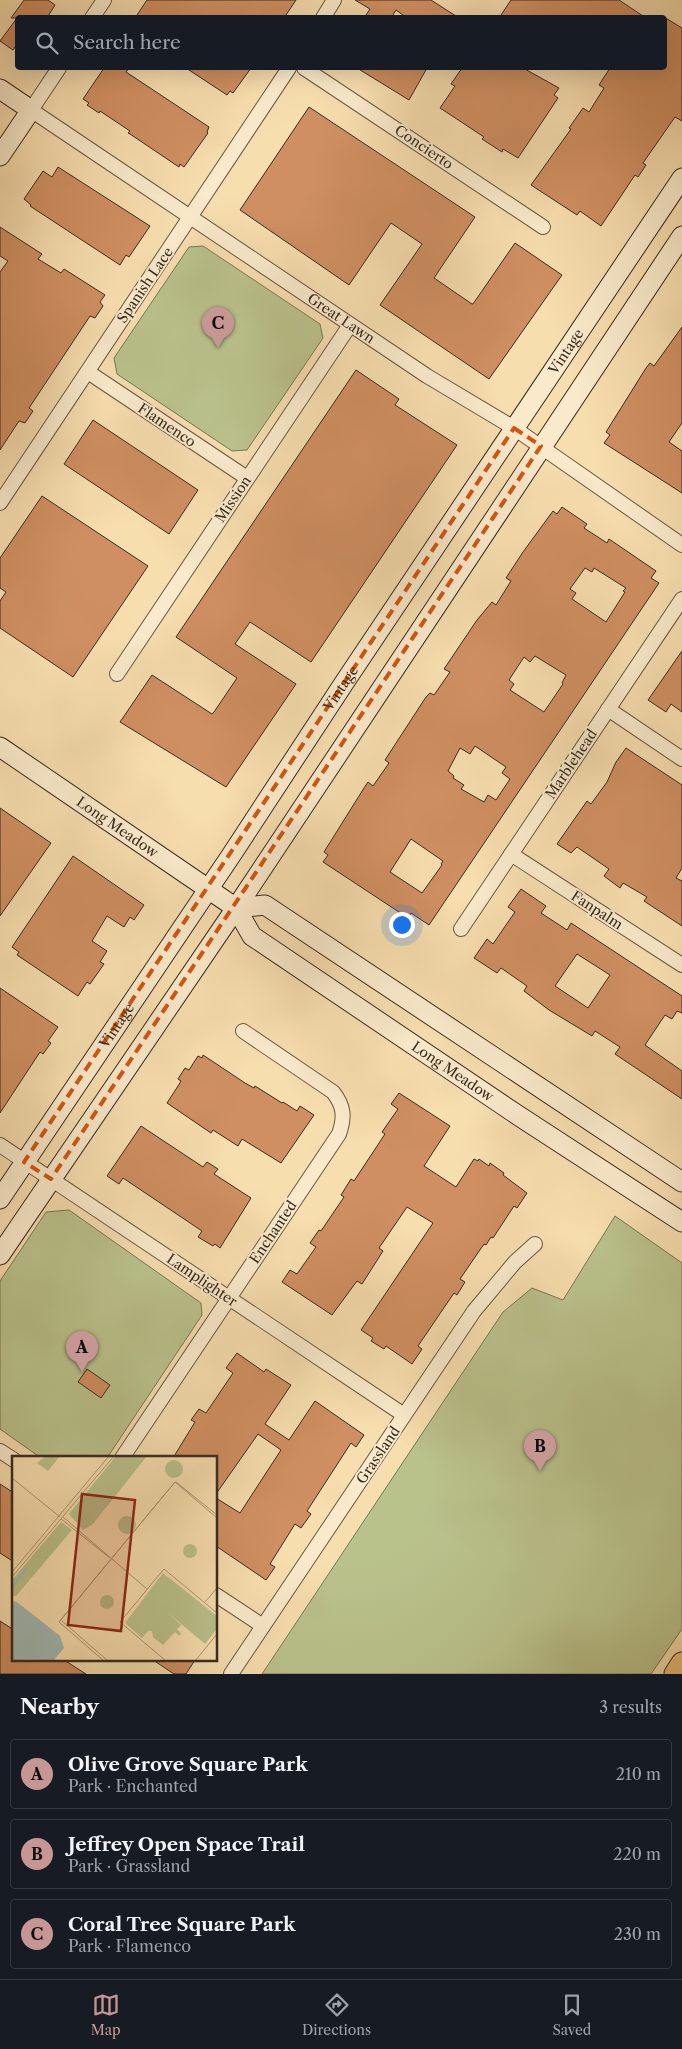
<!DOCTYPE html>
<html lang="en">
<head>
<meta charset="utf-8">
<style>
  body { margin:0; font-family:"Libre Caslon Text",serif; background:#20242c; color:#f1f3f6 }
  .you { position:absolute; left:401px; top:924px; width:18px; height:18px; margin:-12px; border:4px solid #fff; border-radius:50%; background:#1a73e8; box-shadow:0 0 0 8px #1a73e833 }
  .badge { display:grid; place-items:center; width:32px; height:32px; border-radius:50%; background:#c59692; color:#111; font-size:16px; font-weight:700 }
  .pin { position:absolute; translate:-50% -41px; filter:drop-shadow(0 1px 2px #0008) }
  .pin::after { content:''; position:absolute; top:26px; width:18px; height:15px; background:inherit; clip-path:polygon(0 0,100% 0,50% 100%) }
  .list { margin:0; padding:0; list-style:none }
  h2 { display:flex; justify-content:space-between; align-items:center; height:65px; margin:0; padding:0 20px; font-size:21px }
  h2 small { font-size:16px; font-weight:400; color:#9ea1a6 }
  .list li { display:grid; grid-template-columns:32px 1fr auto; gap:15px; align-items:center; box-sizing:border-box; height:70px; margin:0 10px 10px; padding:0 10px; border:1px solid #363941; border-radius:5px }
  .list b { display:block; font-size:19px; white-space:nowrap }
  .list p { margin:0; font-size:16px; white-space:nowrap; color:#9ea1a6 }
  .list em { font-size:16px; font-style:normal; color:#9ea1a6 }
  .icon { flex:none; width:28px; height:28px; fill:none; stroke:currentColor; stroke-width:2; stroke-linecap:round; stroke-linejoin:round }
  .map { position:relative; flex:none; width:682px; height:1674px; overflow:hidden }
  .search { position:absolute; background:#171b24; box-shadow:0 5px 20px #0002; left:15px; right:15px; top:15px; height:55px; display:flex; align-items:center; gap:12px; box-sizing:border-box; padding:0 18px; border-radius:5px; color:#9ea1a6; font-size:19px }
  .sheet { height:305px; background:#171b24 }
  nav { display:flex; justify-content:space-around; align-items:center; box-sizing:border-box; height:70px; border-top:1px solid #363941; background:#171b24; font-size:14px; color:#9ea1a6 }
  nav a { display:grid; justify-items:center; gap:2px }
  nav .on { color:#c59692 }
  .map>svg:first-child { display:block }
</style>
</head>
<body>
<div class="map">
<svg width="682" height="1674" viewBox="0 0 682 1674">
  <rect width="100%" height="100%" fill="#f7deaf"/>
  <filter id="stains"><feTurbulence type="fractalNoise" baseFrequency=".004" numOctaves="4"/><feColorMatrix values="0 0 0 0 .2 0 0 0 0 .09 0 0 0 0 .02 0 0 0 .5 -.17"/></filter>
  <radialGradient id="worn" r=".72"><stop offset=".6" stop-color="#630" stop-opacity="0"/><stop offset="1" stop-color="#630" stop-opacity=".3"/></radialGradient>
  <g fill="#bac28c" stroke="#797656">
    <path d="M203,246l117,78 3,14 -76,112 -15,1 -115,-77 -3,-16 75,-111z"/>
    <path d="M69,1210l132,93 1,12 -95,143h-66l-41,-29v-148l46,-69z"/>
    <path d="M615,1216l67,47v366l-31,45h-389l241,-362 29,-24 31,12z"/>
  </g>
  <g fill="#cf8f62" stroke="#382b21" fill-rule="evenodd">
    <path d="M24,0h24l7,5 -8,13h-29v24l-5,8 -13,-9 17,-23h-6z"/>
    <path d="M147,0h149l-12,18h-149z"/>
    <path d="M355,0h76l28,18h-52l-11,-8 -5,8h-27l6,-9z"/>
    <path d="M511,0h108l27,18h-147z"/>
    <path d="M664,17l18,11v93l-7,-4 -32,46 3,2 -8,12 -3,-2 -34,51 -21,-15 -3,4 -46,-30 40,-56 -2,-1 14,-20 6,4 15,-24 -5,-3 11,-17h54z"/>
    <path d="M104,68h25l-3,4 83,55 -2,5 1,1 -24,34 -4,-3 -1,3 -49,-33 -2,-1 2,-2 -30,-20 -1,2 -12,-8 2,-2 -6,-4z"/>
    <path d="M186,68h65l-18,25 -3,-2 -3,4z"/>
    <path d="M357,68h70l-18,32z"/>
    <path d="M462,68h61l36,20 -5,7 4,3 -40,60 -15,-9 -1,3 -20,-13 2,-2 -44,-29 15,-22 -4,-2z"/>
    <path d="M309,107l166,110 -41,61 38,26h1l42,-61 47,32 -73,104 -109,-74 42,-61 -31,-21 -42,62 -109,-75z"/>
    <path d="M58,167l92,59 -21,31 -3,-2 -6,10 -90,-59 1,-1 -7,-6 19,-28 9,6z"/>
    <path d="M0,227l42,27 -4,5 23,14 3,-4 41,26 -5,7 3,4 -8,12 -5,-2 -57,86 -4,6 4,3 -8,12 -6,-2 -19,29v-178l8,-11 -8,-5z"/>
    <path d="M682,327v96l-13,19 13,9v42l-78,-50 6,-8 -4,-3 40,-64 4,-5 4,3z"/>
    <path d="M356,370l43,29 -4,6 62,40 -146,217 -61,-40 -15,22 61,40 -70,103 -106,-65 32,-47 60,39 2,-2 23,-34 -61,-41z"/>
    <path d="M93,420l105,70 -29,44 -105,-70z"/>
    <path d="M42,496l106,70 -75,111 -73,-49v-27l6,-9 -6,-4v-30z"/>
    <path d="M562,507l25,17 -3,4 23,15 2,-4 47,32 -5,7 8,5 -230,342 -18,-12 -3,5 -85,-56 5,-7 -4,-3 40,-64 4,-6 5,4 16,-23 -4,-3 41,-63 4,-4 4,2 16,-23 -6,-3 33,-49 15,-18 4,3 15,-24 -5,-3 17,-26 30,-41 4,3zM585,568l7,4 2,-4 32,20 -3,3 2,1 -19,30 -34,-23 4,-6 -6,-4zM535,656l31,19 -4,8 1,1 -19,28 -34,-22 4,-6 -5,-4 15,-23 6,5zM475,746l31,21 -4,6 8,6 -14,21 -8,-5 -4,7 -23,-13 3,-4 -11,-7 1,-2 -6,-5 12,-23 10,6zM411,839l32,22 -2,3 1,1 -20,28 -32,-21z"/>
    <path d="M682,651v61l-11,-8 -5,8 -18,-12z"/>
    <path d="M626,748l56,37v83l-6,10 6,3v45l-38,-25 3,-4 -24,-14 -3,5 -16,-12 5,-7 -32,-22 -6,6 -14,-9 30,-43 4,3 16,-22 9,-20z"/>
    <path d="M0,808l51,35 -51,73z"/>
    <path d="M73,856l71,49 -10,15 -4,-3 -6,10 -17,-11 -15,25 15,10 -7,11 4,2 -14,20 -3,-2 -9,14 -61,-41 2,-3 -7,-5z"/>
    <path d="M521,889l25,17 -5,7 26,17 4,-7 111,73v17l-5,-2 -5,8 -7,-4 -20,30 37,26v28l-67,-45 5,-7 -25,-16 -3,5 -43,-26 -25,-19 3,-5 -26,-18 -4,5 -23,-15 13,-19 6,5 13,-19 9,-13 -7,-5zM577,954l33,21 -22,33 -33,-22z"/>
    <path d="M0,988l58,39 -10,14 3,2 -8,11 -3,-2 -40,61z"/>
    <path d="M203,1055l42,28 9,5 1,-2 27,17 1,-1 14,9 3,-5 14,9 -33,48 -39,-24 -4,7 -25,-16 -2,3 -44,-30 11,-17 3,-5 -3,-2 7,-11 4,2 9,-14 4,2z"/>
    <path d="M399,1093l51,33 -26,40 32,21 18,-28 4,2 1,-2 10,7 1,-3 14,10 -1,2 24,18 -10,15 -3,-2 -21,32 -2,-1 -5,8 -2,-1 -24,35 5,3 -8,13 -3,-2 -36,53 4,3 -10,15 -26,-18 -2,3 -13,-8 2,-3 -12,-8 72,-107 -26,-16 -28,41 4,3 -21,33 -5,-3 -25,34 -50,-33 8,-12 7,4 19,-27 -6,-4 9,-13 2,1 23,-34 -3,-2 10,-16 3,2 31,-47 -3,-2 16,-23 -7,-5z"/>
    <path d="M141,1126l62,41 4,-5 11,7 -4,5 37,24 -31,50 -5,-4 -2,2 -15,-9 4,-6 -79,-53 -4,6 -12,-8z"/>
    <path d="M237,1353l27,19 2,-3 25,16 -26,39 24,16 26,-39 49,34 -8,12 -5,-4 -44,68 4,3 -10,14 -6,-4 -25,40 5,3 -9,13 -50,-34v-48l24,15 41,-63 -23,-16 -42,60v-36h-43l22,-36 -4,-2 8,-11 7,4 27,-40 -7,-5z"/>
    <path d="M87,1369l23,16 -9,13 -23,-16z"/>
    <path d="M0,1484l14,9v69l-14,-9z"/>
    <path d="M0,1621l14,9v30h50l22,14h-86z"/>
    <path d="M153,1660h42l-9,14h-12z"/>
  </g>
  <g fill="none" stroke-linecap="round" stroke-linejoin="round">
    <g stroke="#685844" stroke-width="16">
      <g id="street">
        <path d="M92,18l12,-18"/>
        <path d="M323,18l11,-18"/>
        <path id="s1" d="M59,68l-28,42 396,266 87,52 168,117"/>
        <path d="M304,68l239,159"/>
        <path d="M88,372l159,106"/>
        <path d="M0,503l289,-435"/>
        <path d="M117,674l233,-349"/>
        <path d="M608,709l74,50"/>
        <path d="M511,854l171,111"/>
        <path d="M461,929l221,-330"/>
        <path d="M0,1145l404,270"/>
        <path d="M0,1451l14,9"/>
        <path d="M122,1458l217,-324c6,-17 5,-28 -6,-42l-90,-61"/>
        <path d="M216,1595l47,31"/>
        <path d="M231,1674l243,-363 41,-49 20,-18"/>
      </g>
    </g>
    <g stroke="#382b21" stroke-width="21">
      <g id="secondary">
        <path d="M0,89l31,21 -31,46"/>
        <path id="s2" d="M0,747l236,161 16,28 267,180 163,106"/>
        <path d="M236,908l29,-3 417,277"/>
        <path id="s3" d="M0,1199l232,-345 112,-171 338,-505"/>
        <path d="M0,1255l236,-347 446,-672"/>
      </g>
    </g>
    <g stroke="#382b21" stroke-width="23">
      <path id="primary" d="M675,1674l7,-11"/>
    </g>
    <use href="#street" stroke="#faeacb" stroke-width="14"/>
    <use href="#secondary" stroke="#faeacb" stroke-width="19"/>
    <use href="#primary" stroke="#ecbf78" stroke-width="21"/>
  </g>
  <path fill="none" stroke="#d6540e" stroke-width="4" stroke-dasharray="10 6" stroke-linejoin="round" d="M514,428l27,18 -490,733 -27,-17z"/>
  <g text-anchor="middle" stroke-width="4" stroke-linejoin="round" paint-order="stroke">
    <g font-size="14" fill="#382b21" stroke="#faeacb">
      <text transform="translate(424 147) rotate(34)" y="5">Concierto</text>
      <text transform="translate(145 285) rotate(-56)" y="5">Spanish Lace</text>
      <text dy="5" stroke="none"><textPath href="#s1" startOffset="424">Great Lawn</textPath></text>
      <text dy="5" stroke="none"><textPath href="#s3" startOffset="1019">Vintage</textPath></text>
      <text transform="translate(167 425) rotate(34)" y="5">Flamenco</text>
      <text transform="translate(233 499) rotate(-56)" y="5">Mission</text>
      <text dy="5" stroke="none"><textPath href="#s3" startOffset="614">Vintage</textPath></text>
      <text transform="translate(571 764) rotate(-56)" y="5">Marblehead</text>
      <text dy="5" stroke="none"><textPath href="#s2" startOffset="142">Long Meadow</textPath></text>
      <text transform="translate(597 910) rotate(33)" y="5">Fanpalm</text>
      <text dy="5" stroke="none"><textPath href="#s3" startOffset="209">Vintage</textPath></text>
      <text dy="5" stroke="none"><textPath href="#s2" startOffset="560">Long Meadow</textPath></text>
      <text transform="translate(273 1232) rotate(-56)" y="5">Enchanted</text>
      <text transform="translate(202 1280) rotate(34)" y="5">Lamplighter</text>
      <text transform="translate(378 1455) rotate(-56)" y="5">Grassland</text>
    </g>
  </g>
  <g transform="translate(12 1456)">
    <rect width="205" height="205" fill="#f7deaf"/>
    <path d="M34,0h14l-12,15 -11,-8zM104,0h31l-54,68 -10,6 -14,-16zM153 13a9 9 0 1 1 18 0a9 9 0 1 1-18 0ZM106 69a9 9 0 1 1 18 0a9 9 0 1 1-18 0ZM49,66l11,8 -56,66h-4v-16zM171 95a7 7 0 1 1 14 0a7 7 0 1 1-14 0ZM151,117l54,43v13l-12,15 -38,-32 14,13 -4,4 4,4 -2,3 -4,-4 -12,13 -10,-8 -1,-6h-4l-6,7 -17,-15zM88 146a7 7 0 1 1 14 0a7 7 0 1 1-14 0Z" fill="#bac28c"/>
    <path d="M0,145l5,1 43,34 4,12 -11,13h-41z" fill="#a1bab5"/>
    <path fill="none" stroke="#a1bab5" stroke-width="2.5" d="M0,131l15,-19"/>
    <path fill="none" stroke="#ab9676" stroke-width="1" d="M0,22l48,39M163,26l42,36M164,26l41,33M51,61l84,72M49,63l49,39M0,116l97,-116M0,121l102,-121M193,146l12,-14M50,165l46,40M47,166l116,-140M47,166l116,-140M47,166l45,39M154,205l-46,-39 44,-53 53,44M183,205l22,-27"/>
    <path fill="#8f2418" fill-opacity="0.15" stroke="#8f2418" stroke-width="2.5" d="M70,38l53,6 -14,131 -53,-6z"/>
    <rect width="205" height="205" fill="none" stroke="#382b21" stroke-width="2.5"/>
  </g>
  <rect width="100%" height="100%" filter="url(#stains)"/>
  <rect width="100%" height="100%" fill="url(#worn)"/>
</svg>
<div class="you"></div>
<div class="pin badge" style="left:82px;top:1372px">A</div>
<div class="pin badge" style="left:540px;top:1471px">B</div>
<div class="pin badge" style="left:218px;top:348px">C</div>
<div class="search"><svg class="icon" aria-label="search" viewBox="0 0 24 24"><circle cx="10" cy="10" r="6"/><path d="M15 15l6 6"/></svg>Search here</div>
</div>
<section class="sheet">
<h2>Nearby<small>3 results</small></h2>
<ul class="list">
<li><span class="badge">A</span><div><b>Olive Grove Square Park</b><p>Park · Enchanted</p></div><em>210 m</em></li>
<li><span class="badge">B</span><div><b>Jeffrey Open Space Trail</b><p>Park · Grassland</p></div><em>220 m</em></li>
<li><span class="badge">C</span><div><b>Coral Tree Square Park</b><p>Park · Flamenco</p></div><em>230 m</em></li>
</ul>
</section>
<nav>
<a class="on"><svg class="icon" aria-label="map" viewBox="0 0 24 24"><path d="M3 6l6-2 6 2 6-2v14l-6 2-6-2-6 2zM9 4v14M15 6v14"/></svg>Map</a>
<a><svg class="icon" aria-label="directions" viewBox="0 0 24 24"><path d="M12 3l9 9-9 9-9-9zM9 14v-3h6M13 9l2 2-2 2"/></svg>Directions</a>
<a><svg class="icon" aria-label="saved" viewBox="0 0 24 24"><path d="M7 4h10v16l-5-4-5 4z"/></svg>Saved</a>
</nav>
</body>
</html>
